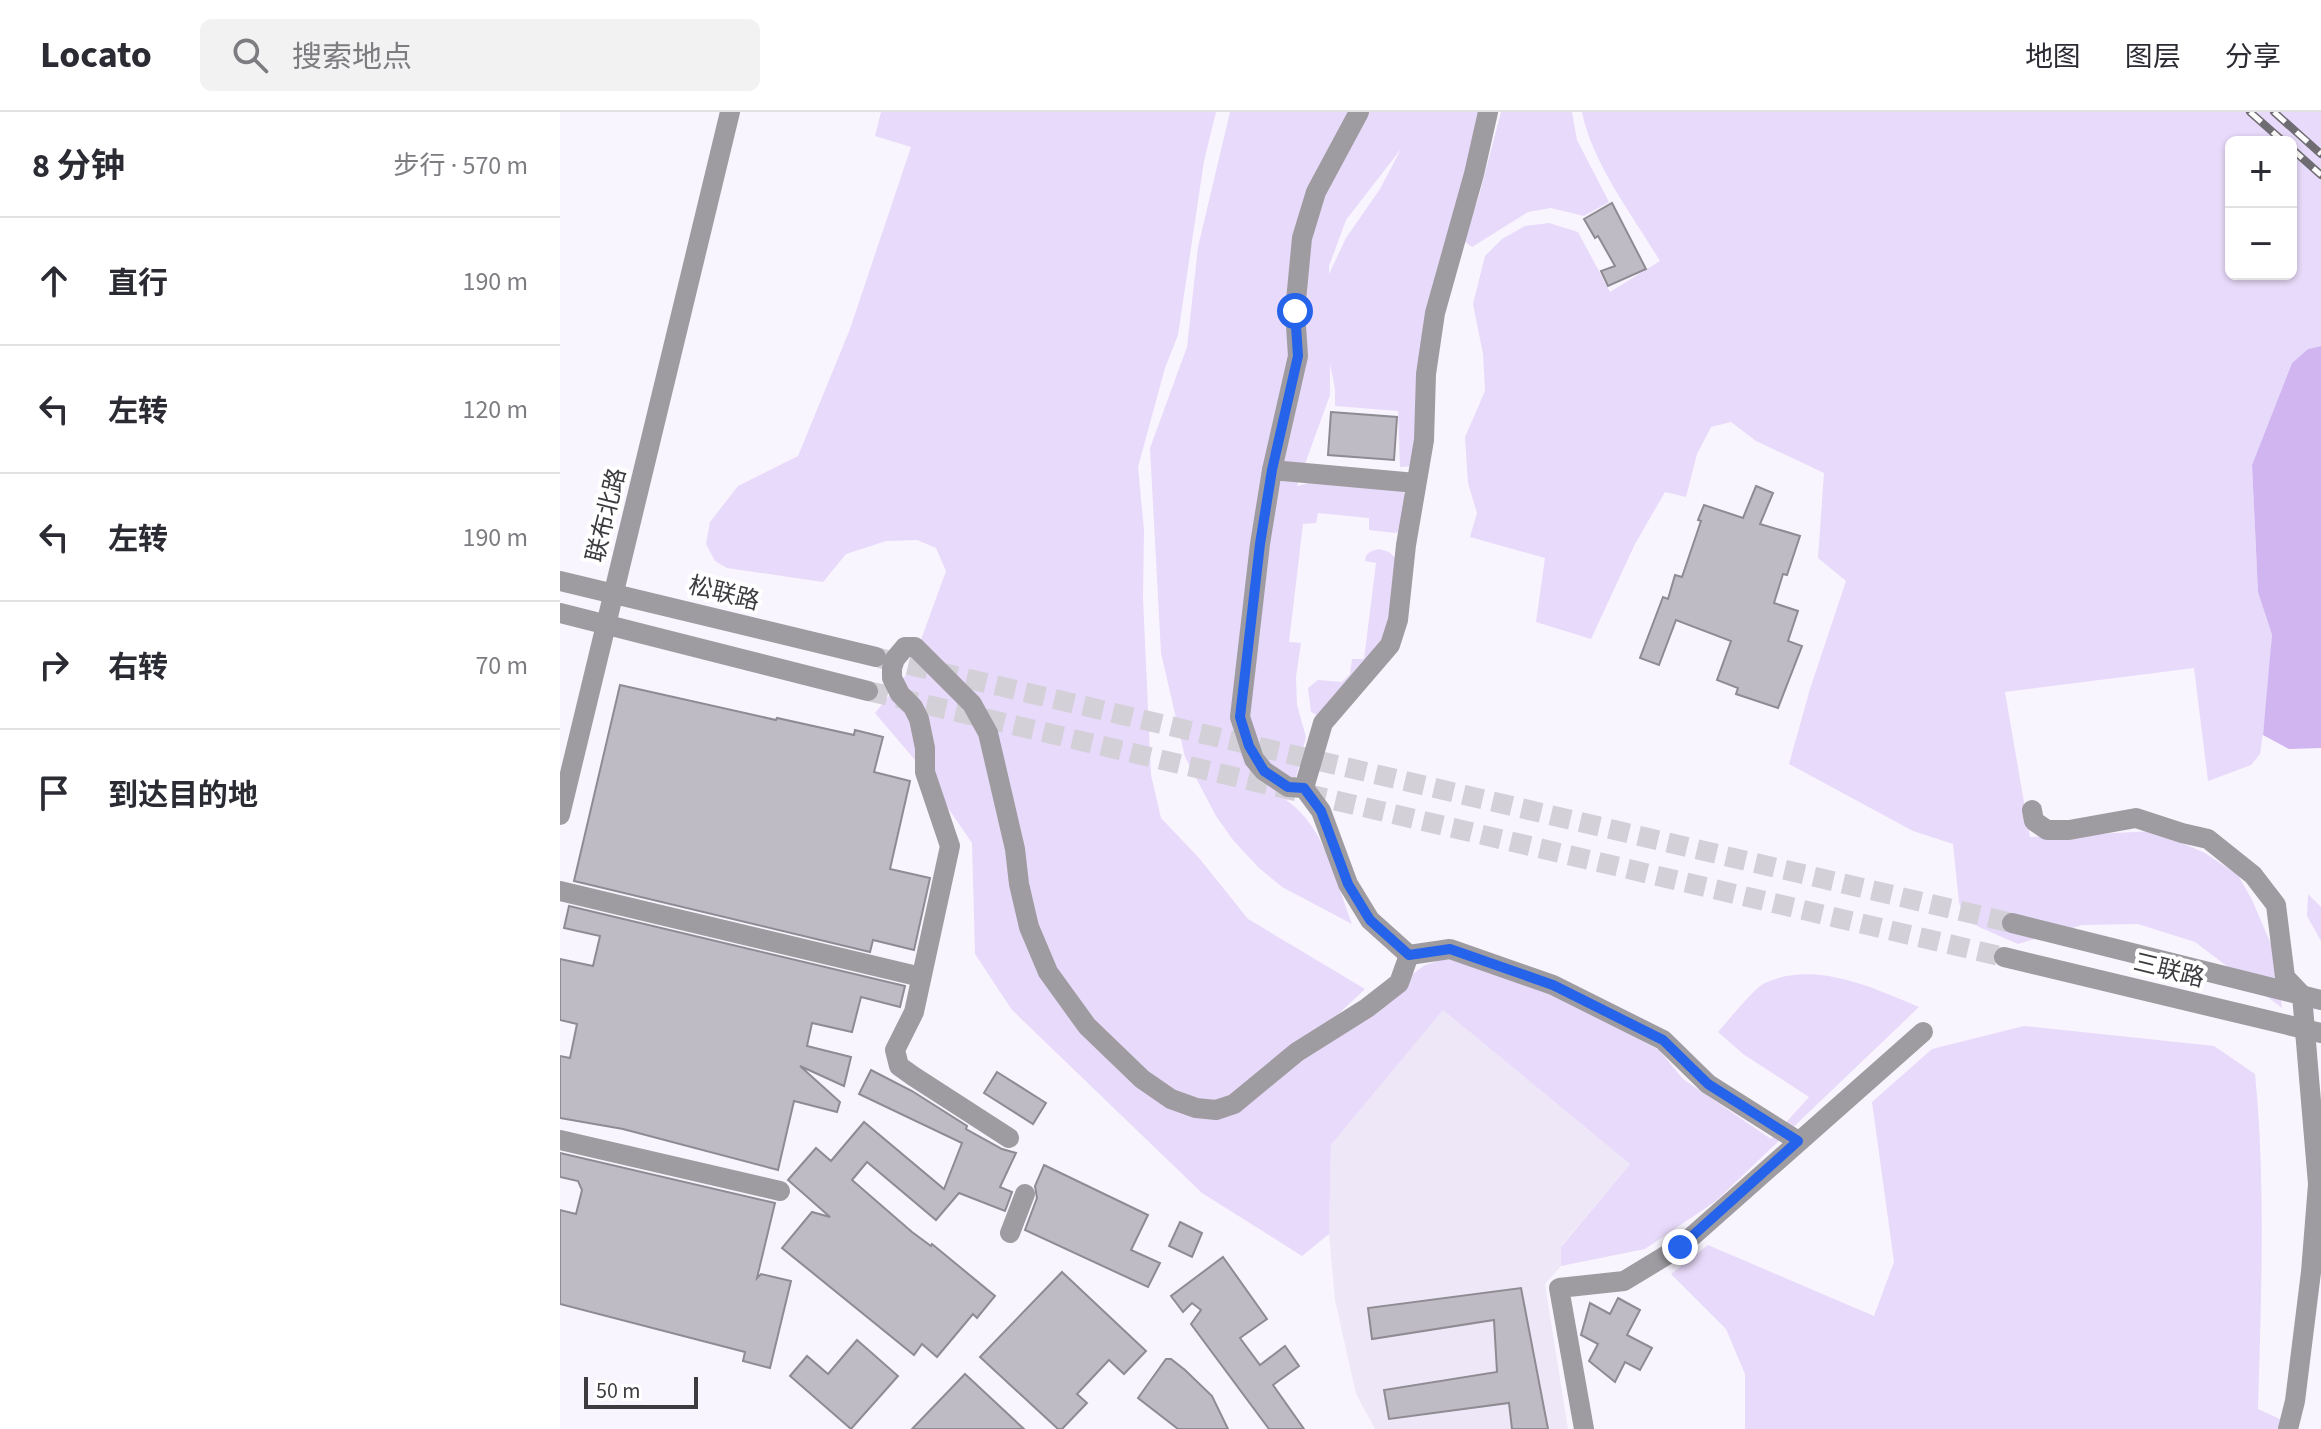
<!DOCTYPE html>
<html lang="zh">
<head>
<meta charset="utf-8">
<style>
  body { margin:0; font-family:"Source Sans 3","Noto Sans SC",sans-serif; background:#f2f2f3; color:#2b2b33 }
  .controls { position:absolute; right:24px; top:24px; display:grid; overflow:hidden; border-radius:12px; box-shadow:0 2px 6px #0004 }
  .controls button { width:72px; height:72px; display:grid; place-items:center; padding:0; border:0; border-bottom:2px solid #e1e1e2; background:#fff; color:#2b2b33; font:40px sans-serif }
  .scale { position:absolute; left:24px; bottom:20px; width:114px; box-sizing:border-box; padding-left:8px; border:4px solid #3d3b3f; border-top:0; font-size:22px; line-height:28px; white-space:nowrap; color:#3d3b3f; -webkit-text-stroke:6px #fff; paint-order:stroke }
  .stop { position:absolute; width:24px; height:24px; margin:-18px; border:6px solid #2563eb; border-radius:50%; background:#fff }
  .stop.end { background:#2563eb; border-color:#fff; box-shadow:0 2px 8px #0008 }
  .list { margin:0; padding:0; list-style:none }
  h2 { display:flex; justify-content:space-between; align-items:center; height:104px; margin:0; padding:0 32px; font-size:34px }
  h2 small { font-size:26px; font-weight:400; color:#7c7c81 }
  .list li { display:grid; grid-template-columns:52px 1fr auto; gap:24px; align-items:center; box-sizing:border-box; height:128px; padding:0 32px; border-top:2px solid #e1e1e2 }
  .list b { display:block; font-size:30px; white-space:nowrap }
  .list em { font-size:26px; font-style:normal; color:#7c7c81 }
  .icon { flex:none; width:44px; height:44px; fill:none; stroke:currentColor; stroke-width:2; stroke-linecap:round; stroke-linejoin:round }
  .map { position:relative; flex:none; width:1761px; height:1317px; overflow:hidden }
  header { display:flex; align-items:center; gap:48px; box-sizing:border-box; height:112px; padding:0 40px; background:#fff; border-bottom:2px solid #e1e1e2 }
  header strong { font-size:38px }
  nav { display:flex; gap:44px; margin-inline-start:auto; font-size:28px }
  .search { width:560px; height:72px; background:#f2f2f3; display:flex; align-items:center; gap:20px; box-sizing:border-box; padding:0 28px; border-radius:12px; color:#7c7c81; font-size:30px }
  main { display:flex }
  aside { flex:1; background:#fff }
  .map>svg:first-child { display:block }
</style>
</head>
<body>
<header>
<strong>Locato</strong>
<div class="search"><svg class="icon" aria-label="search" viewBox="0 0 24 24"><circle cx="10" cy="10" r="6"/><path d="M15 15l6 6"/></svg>搜索地点</div>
<nav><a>地图</a><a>图层</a><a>分享</a></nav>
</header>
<main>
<aside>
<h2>8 分钟<small>步行 · 570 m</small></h2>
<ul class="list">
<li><svg class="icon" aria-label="ahead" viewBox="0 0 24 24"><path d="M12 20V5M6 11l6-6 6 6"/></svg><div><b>直行</b></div><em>190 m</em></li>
<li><svg class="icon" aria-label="left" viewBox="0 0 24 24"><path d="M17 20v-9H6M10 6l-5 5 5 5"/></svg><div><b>左转</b></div><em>120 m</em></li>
<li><svg class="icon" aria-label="left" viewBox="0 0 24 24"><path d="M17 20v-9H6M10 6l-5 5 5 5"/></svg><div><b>左转</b></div><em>190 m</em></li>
<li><svg class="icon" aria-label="right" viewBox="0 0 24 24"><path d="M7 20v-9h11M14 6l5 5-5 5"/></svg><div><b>右转</b></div><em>70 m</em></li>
<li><svg class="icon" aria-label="arrive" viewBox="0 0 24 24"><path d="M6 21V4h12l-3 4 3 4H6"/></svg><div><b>到达目的地</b></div></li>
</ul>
</aside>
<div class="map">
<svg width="1761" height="1317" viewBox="0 0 1761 1317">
  <rect width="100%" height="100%" fill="#f9f5fe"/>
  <path fill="#eee7f7" d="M883,898l187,154 -69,82v20l-16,18 23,145h-193l-19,-35 -21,-94 -6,-66 2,-89z"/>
  <g fill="#e8dafa" fill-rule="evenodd">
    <path d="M321,0h335l-12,49 -26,174 -13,33 -27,99 6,63 -1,68 8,177 10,43 38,40 49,61 117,70 -53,50 7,10 104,-83 20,-7 29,4 38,13 78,36 71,38 24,29 88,60 38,-42 -66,-43 -25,-22c10,-11 36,-44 47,-49 50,-23 108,5 154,24l-203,194 -71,48 -84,17v-19l69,-83 -187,-154 -112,135 -2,89 -27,22 -100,-63 -190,-183 -37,-56 -3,-111 -57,-83 -40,-47 35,-43 36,-99 -10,-23 -19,-8 -31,1 -40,13 -23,28 -96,-14 -12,-7 -9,-17 4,-22 28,-36 60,-30 52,-127 61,-182 -36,-11z"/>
    <path d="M670,0h256l-19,80 -52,274 -15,1 -2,-56 -63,-5v-17l-5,-25v31l-33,91 12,-3 91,7 6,4 -3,37 -8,2 -26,-3v-12l-51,-5 -2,10 -13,1 -14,118 12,1 -5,34 1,28 9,32 -15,60 -5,3c39,26 50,82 66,124l-70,-37 -24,-20 -25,-27 -17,-24 -31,-59 -24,-104 -11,-205 37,-101 11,-100zM841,37l-21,40 -34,49 -17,36v-8l17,-46z"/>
    <path d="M941,0h71l5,28 32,62 -25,14 -33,-8 -23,4 -56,35 -8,-6 15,-45z"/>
    <path d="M1022,0h739v234l-13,3 -16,14 -40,102 6,127 14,43 -4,62 -8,57 -9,11 -43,16 -14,-113 -189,24 25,145 125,-6 50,22 33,22 14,25 25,58 5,50 -87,-66 -57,-18 -56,1 -64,19 -39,-17 -15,-10 -5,-15 -6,-58 -40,-13 -124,-67 21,-75 36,-108 -28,-23 6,-85 -68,-32 -25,-19 -20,5 -14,27 -11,43 -21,-5 -30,52 -44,95 -55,-17 9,-64 -75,-21 7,-24 -9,-30 -3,-46 20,-46 -2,-37 -10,-50 12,-48 17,-17 23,-13 24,-3 29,9 32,60 50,-31c-27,-45 -68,-98 -78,-149zM1671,30h60v132h-60z"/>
    <path d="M819,437l10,3 10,9 -10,76 -69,80 -9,-5 -3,-24 10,-8 24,2 8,-8 2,-15h12l12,-96 -11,-2c1,-9 6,-10 14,-12z"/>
    <path d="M1748,782l13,13v34l-14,-25z"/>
    <path d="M1464,914l190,20 41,28c11,110 6,225 3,335l24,11 -3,9h-534v-55l-19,-45 -55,-55 37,-29 166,71 20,-54 -22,-160 60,-53z"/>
  </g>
  <path fill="#d0b5f1" d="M1761,234v402l-32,1 -26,-14 9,-100 -14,-43 -6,-127 40,-102 16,-14z"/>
  <g fill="#bfbbc4" stroke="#8e8b93" stroke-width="2">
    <path d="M1052,91l34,66 -38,17 -7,-15 14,-5 -17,-30 -3,2 -11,-19z"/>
    <path d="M771,300l66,5 -3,43 -66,-5z"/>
    <path d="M1196,374l17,7 -13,31 40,12 -13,39 -4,-1 -9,29 24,8 -10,30 14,5 -24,62 -42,-14 2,-6 -21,-8 14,-39 -55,-21 -17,45 -19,-7 23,-61 5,2 7,-24 7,2 19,-56 -3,-1 6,-15 39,13z"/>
    <path d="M60,573l156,35 1,-2 77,17 1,-5 28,7 -9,35 36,9 -20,88 40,9 -16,72 -41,-10 -3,12 -296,-71z"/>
    <path d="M9,794l336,80 -5,21 -39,-10 -9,35 -40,-9 -5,23 44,11 -7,29 -44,-20 40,36 -3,10 -43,-11 -16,69 -155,-41 -63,-11v-62l10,2 7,-34 -17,-4v-61l33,7 7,-30 -36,-8z"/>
    <path d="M311,958l41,21 55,35 -1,3 36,20 14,4 -16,34 12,5 -7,19 -46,-18 -23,27 -69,-58 -15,18 60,52 19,14 1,-2 63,52 -18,22 -4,-4 -36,43 -15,-13 -8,11 -132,-107 30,-36 18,5 -42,-37 28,-32 15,13 33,-39 80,67 18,-46 -103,-49z"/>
    <path d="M437,960l49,31 -13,21 -49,-31z"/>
    <path d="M0,1041l215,50 -18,75 4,-4 30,7 -21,87 -27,-7 2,-9 -185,-48v-94l16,4 6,-24 -4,-9 -18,-4z"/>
    <path d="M484,1053l104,50 -17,35 29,13 -12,24 -123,-57 12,-32 -2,-12z"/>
    <path d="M620,1110l22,11 -10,24 -23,-11z"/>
    <path d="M663,1145l44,62 -27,19 20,27 25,-19 14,20 -26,19 31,44h-35l-78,-105 10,-14 -9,-7 -9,9 -12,-16z"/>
    <path d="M502,1160l84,79 -22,23 -15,-14 -32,34 10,9 -25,26h-4l-78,-72z"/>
    <path d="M961,1176l27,141h-36l-3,-26 -120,16 -5,-29 113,-18 -3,-52 -122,19 -4,-31z"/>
    <path d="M1058,1186l22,12 -13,25 25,13 -12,22 -15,-8 -10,20 -26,-21 9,-17 -17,-9 9,-32 20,11z"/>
    <path d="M297,1228l41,36 -47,53 -61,-53 17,-20 21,18z"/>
    <path d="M606,1247h5l14,11 27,26 16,33h-50l-40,-31z"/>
    <path d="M405,1262l59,55h-112z"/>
  </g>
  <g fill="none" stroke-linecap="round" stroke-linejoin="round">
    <g stroke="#d3d0d8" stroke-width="20" stroke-dasharray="20 10" stroke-linecap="butt">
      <path d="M319,546l1133,265"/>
      <path d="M308,579l1136,266"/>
    </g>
    <g stroke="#9e9ca0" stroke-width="20">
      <path d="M799,0l-43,80 -14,46 -7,73 3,45 -26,114 -12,74 -20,173 14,42 10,12 24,16 16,1 17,23 27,73 22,36 39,35 41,-6 103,36 110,55 45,44 90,57"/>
      <path d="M712,358l144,13"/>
      <path d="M0,469l316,76"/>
      <path d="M0,501l308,78"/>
      <path d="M744,676l19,-65 67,-78 8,-25 8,-75 18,-105 2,-66 9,-61 39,-139 14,-62"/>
      <path d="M1472,698l2,11 13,9h22l67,-12 46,15 26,6 45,36 23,30 9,72 17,18 16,189 -7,88 -16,129 -7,28"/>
      <path d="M0,703l170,-703"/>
      <path d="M0,779l361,86"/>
      <path d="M1452,811l309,77"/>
      <path d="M1444,845l317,76"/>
      <path d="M449,1026l-96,-62 -14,-10 -4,-16 19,-38 36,-166 -25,-74v-24l-6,-29 -6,-12 -13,-13 -8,-16v-10l3,-9 10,-12h10l57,57 16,29 27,116 4,35 10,43 19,45 39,54 55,53 29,20 25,9 20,2 18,-6 63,-52 70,-44 32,-25 10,-28"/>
      <path d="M0,1028l220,51"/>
      <path d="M450,1121l15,-39"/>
      <path d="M1024,1317l-25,-141 65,-7 56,-34 243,-215"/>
    </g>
    <g stroke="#706d72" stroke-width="8">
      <g id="rail">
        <path d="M1690,0l34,30"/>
        <path d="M1714,0l47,42"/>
        <path d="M1731,36l30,27"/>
      </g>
    </g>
    <use href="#rail" stroke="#fff" stroke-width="5" stroke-dasharray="15" stroke-linecap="butt"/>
  </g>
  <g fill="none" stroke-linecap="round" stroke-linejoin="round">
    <path stroke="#2563eb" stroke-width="10" d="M735,199l3,45 -26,114 -12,74 -20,173 9,29 15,25 24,16 16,1 17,23 27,73 22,36 39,35 41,-6 103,36 110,55 45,44 90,57 -118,106"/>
  </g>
  <g text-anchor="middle" stroke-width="8" stroke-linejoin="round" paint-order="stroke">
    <g font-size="24" fill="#3d3b3f" stroke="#fff">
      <text transform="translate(46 403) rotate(-76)" y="8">联布北路</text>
      <text transform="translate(164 481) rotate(14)" y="8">松联路</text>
      <text transform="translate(1609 858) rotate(14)" y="8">三联路</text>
    </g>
  </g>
</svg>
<div class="controls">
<button>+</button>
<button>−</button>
</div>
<div class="scale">50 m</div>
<div class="stop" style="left:735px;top:199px"></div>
<div class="stop end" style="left:1120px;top:1135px"></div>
</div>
</main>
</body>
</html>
